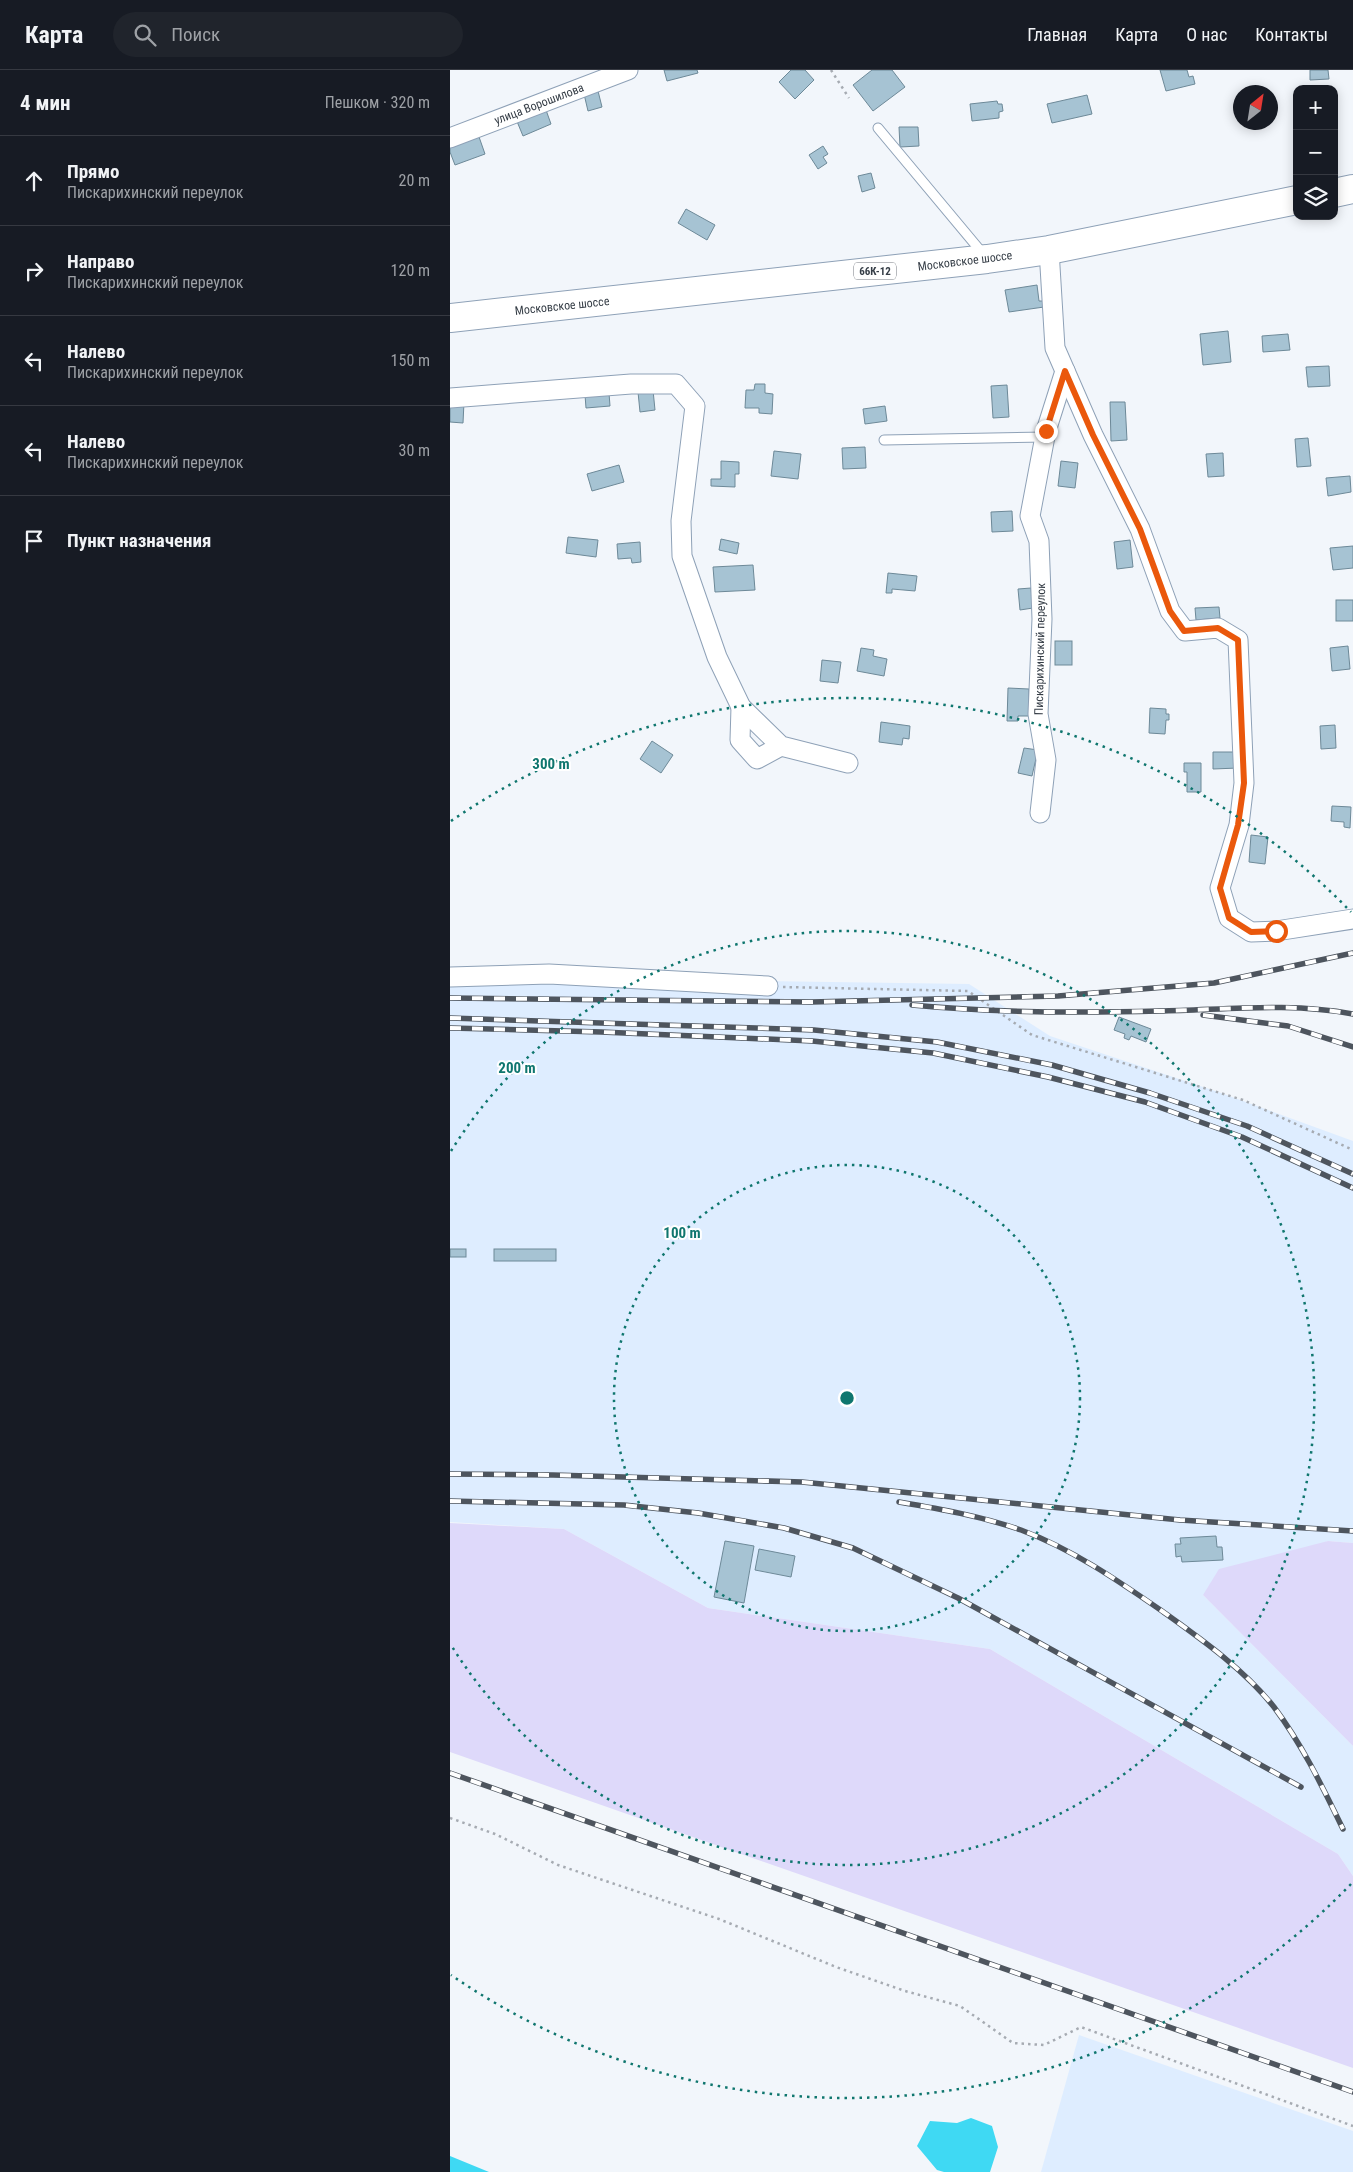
<!DOCTYPE html>
<html lang="ru">
<head>
<meta charset="utf-8">
<style>
  body { margin:0; font-family:"Roboto Condensed",sans-serif; background:#20242c; color:#f1f3f6 }
  .controls { position:absolute; right:15px; top:15px; display:grid; overflow:hidden; border-radius:10px; box-shadow:0 2px 12px #0003 }
  .controls button { width:45px; height:45px; display:grid; place-items:center; padding:0; border:0; border-bottom:1px solid #363941; background:#171b24; color:#f1f3f6; font:25px sans-serif }
  .compass { position:absolute; left:783px; top:15px; width:45px; height:45px; border-radius:50%; background:#171b24; box-shadow:0 2px 12px #0003; rotate:30deg }
  .stop { position:absolute; width:15px; height:15px; margin:-11px; border:4px solid #ea580c; border-radius:50%; background:#fff }
  .stop.end { background:#ea580c; border-color:#fff; box-shadow:0 1px 5px #0008 }
  .list { margin:0; padding:0; list-style:none }
  h2 { display:flex; justify-content:space-between; align-items:center; height:65px; margin:0; padding:0 20px; font-size:21px }
  h2 small { font-size:16px; font-weight:400; color:#9ea1a6 }
  .list li { display:grid; grid-template-columns:32px 1fr auto; gap:15px; align-items:center; box-sizing:border-box; height:90px; padding:0 20px; border-top:1px solid #363941 }
  .list b { display:block; font-size:19px; white-space:nowrap }
  .list p { margin:0; font-size:16px; white-space:nowrap; color:#9ea1a6 }
  .list em { font-size:16px; font-style:normal; color:#9ea1a6 }
  .icon { flex:none; width:28px; height:28px; fill:none; stroke:currentColor; stroke-width:2; stroke-linecap:round; stroke-linejoin:round }
  .map { position:relative; flex:none; width:903px; height:2102px; overflow:hidden }
  header { display:flex; align-items:center; gap:30px; box-sizing:border-box; height:70px; padding:0 25px; background:#171b24; border-bottom:1px solid #363941 }
  header strong { font-size:24px }
  nav { display:flex; gap:28px; margin-inline-start:auto; font-size:18px }
  .search { width:350px; height:45px; background:#20242c; display:flex; align-items:center; gap:12px; box-sizing:border-box; padding:0 18px; border-radius:28px; color:#9ea1a6; font-size:19px }
  main { display:flex }
  aside { flex:1; background:#171b24 }
  .map>svg:first-child { display:block }
</style>
</head>
<body>
<header>
<strong>Карта</strong>
<div class="search"><svg class="icon" aria-label="search" viewBox="0 0 24 24"><circle cx="10" cy="10" r="6"/><path d="M15 15l6 6"/></svg>Поиск</div>
<nav><a>Главная</a><a>Карта</a><a>О нас</a><a>Контакты</a></nav>
</header>
<main>
<aside>
<h2>4 мин<small>Пешком · 320 m</small></h2>
<ul class="list">
<li><svg class="icon" aria-label="ahead" viewBox="0 0 24 24"><path d="M12 20V5M6 11l6-6 6 6"/></svg><div><b>Прямо</b><p>Пискарихинский переулок</p></div><em>20 m</em></li>
<li><svg class="icon" aria-label="right" viewBox="0 0 24 24"><path d="M7 20v-9h11M14 6l5 5-5 5"/></svg><div><b>Направо</b><p>Пискарихинский переулок</p></div><em>120 m</em></li>
<li><svg class="icon" aria-label="left" viewBox="0 0 24 24"><path d="M17 20v-9H6M10 6l-5 5 5 5"/></svg><div><b>Налево</b><p>Пискарихинский переулок</p></div><em>150 m</em></li>
<li><svg class="icon" aria-label="left" viewBox="0 0 24 24"><path d="M17 20v-9H6M10 6l-5 5 5 5"/></svg><div><b>Налево</b><p>Пискарихинский переулок</p></div><em>30 m</em></li>
<li><svg class="icon" aria-label="arrive" viewBox="0 0 24 24"><path d="M6 21V4h12l-3 4 3 4H6"/></svg><div><b>Пункт назначения</b></div></li>
</ul>
</aside>
<div class="map">
<svg width="903" height="2102" viewBox="0 0 903 2102">
  <rect width="100%" height="100%" fill="#f2f6fb"/>
  <g fill="#deedff">
    <path d="M96,908l423,6 81,52 171,57 132,48v402l-25,-2 -125,54 150,151v130l-15,-22 -348,-205 -282,-41 -144,-79 -114,-7v-543z"/>
    <path d="M629,1965l274,96v41h-312z"/>
  </g>
  <g fill="#ded9fa">
    <path d="M0,1453l114,6 144,79 282,41 348,205 15,22v192l-903,-316z"/>
    <path d="M878,1471l25,2v203l-150,-151 16,-26z"/>
  </g>
  <g fill="#3fd9f3">
    <path d="M521,2048l21,8 6,21 -8,25h-46l-7,-2 -20,-24 13,-25 27,2z"/>
    <path d="M0,2086l39,16h-39z"/>
  </g>
  <g fill="#a6c3d3" stroke="#6d8998">
    <path d="M214,0h33l1,3 -31,8z"/>
    <path d="M341,0h14l9,10 -19,19 -16,-17z"/>
    <path d="M422,0h20l13,17 -32,24 -20,-26z"/>
    <path d="M710,0h27l2,7 4,-1 2,8 -29,7z"/>
    <path d="M860,0h18l1,9 -19,1z"/>
    <path d="M148,21l4,16 -14,4 -4,-17z"/>
    <path d="M637,25l5,19 -40,9 -5,-19z"/>
    <path d="M547,31l1,3h4l1,7 -4,1v6l-27,3 -2,-17z"/>
    <path d="M96,40l5,14 -28,12 -7,-17z"/>
    <path d="M449,57h19l1,19 -19,1z"/>
    <path d="M28,64l7,20 -30,11 -5,-13v-8z"/>
    <path d="M373,76l5,8 -5,3 4,6 -9,6 -9,-14z"/>
    <path d="M421,103l4,15 -13,4 -4,-16z"/>
    <path d="M236,139l29,16 -8,15 -29,-17z"/>
    <path d="M587,215l2,16h4l1,6 -35,5 -4,-22z"/>
    <path d="M778,261l3,31 -28,3 -3,-31z"/>
    <path d="M838,264l2,16 -27,2 -1,-16z"/>
    <path d="M879,296l1,20 -22,1 -2,-20z"/>
    <path d="M305,314h10v9l8,1 -1,20 -13,-1v-5h-14l1,-18h8z"/>
    <path d="M557,315l2,32 -16,1 -2,-32z"/>
    <path d="M203,320l2,20 -15,2 -2,-20z"/>
    <path d="M159,323l1,13 -24,2 -1,-13z"/>
    <path d="M14,332l-1,21 -13,-1v-16z"/>
    <path d="M660,332h15l2,38 -16,1z"/>
    <path d="M435,336l2,15 -22,3 -2,-15z"/>
    <path d="M858,368l3,28 -14,1 -2,-28z"/>
    <path d="M415,377l1,21 -23,1 -1,-21z"/>
    <path d="M324,381l27,3 -3,25 -27,-3z"/>
    <path d="M773,383l1,23 -16,1 -2,-23z"/>
    <path d="M271,391l18,1v12h-4v13l-24,-1v-7h10z"/>
    <path d="M611,391l17,2 -3,25 -17,-2z"/>
    <path d="M169,395l5,17 -32,9 -5,-17z"/>
    <path d="M900,406l1,16 -23,4 -2,-18z"/>
    <path d="M562,441l1,20 -21,1 -1,-20z"/>
    <path d="M118,467l30,3 -2,17 -30,-4z"/>
    <path d="M271,469l18,4 -2,11 -18,-4z"/>
    <path d="M680,470l3,27 -16,2 -3,-27z"/>
    <path d="M190,472l1,20 -9,1 -1,-5 -13,1 -1,-15z"/>
    <path d="M903,476v22l-20,2 -3,-22z"/>
    <path d="M303,495l2,25 -40,2 -2,-25z"/>
    <path d="M438,503l29,3 -2,15 -23,-2v4h-6z"/>
    <path d="M581,518l2,20 -13,2 -2,-21z"/>
    <rect x="886" y="530" width="17" height="21"/>
    <path d="M769,537l1,11 -24,2 -1,-12z"/>
    <rect x="605" y="571" width="17" height="24"/>
    <path d="M898,576l2,23 -18,2 -2,-23z"/>
    <path d="M411,578l13,2 -1,6 14,3 -3,17 -27,-5z"/>
    <path d="M372,590l19,2 -3,21 -18,-2z"/>
    <path d="M558,618l21,1v27h-11v5h-11z"/>
    <path d="M700,638l16,1v5h3v6h-3l-1,14 -16,-1z"/>
    <path d="M431,652l29,4 -1,13 -6,-1 -1,7 -23,-3z"/>
    <path d="M885,655l1,23 -15,1 -1,-23z"/>
    <path d="M202,671l21,14 -12,18 -21,-14z"/>
    <path d="M574,678l14,2 -6,26 -14,-3z"/>
    <path d="M763,682h24l1,16 -25,1z"/>
    <path d="M734,693h17v29h-14v-20h-3z"/>
    <path d="M882,736l19,1 -1,21 -6,-1v-5l-13,-1z"/>
    <path d="M801,765l17,2 -3,27 -16,-2z"/>
    <path d="M669,947l32,12 -5,13 -15,-6 -2,4 -5,-2 1,-4 -11,-4z"/>
    <rect x="0" y="1179" width="16" height="8"/>
    <rect x="44" y="1179" width="62" height="12"/>
    <path d="M766,1466l1,11h5l1,13 -41,2 -1,-6 -5,1 -1,-13h6l-1,-6z"/>
    <path d="M275,1471l29,5 -10,57 -30,-6z"/>
    <path d="M309,1479l36,7 -4,21 -36,-7z"/>
  </g>
  <g fill="none" stroke-linecap="round" stroke-linejoin="round">
    <g stroke="#8ea1b7" stroke-width="11">
      <g id="service">
        <path d="M428,58l106,127"/>
        <path d="M434,370l161,-3"/>
      </g>
    </g>
    <g stroke="#8ea1b7" stroke-width="21">
      <g id="minor">
        <path d="M0,68l178,-68"/>
        <path d="M599,180l6,98 38,87 47,94 30,82 15,20 33,-3 20,12 6,143 -5,42 -19,63 9,30 22,14 25,-1 77,-12"/>
        <path d="M0,328l181,-14h45l19,22 -14,115 1,35 35,101 24,50 40,39 67,17"/>
        <path d="M291,637l-1,33 17,19 24,-13"/>
        <path d="M590,743l6,-53 -8,-46 4,-95 -3,-78 -9,-25 16,-85 19,-60"/>
        <path d="M0,907l99,-3 219,12"/>
      </g>
    </g>
    <g stroke="#8ea1b7" stroke-width="30">
      <g id="primary">
        <path d="M884,123l19,-4"/>
        <path d="M0,248l537,-59 62,-9 248,-50"/>
      </g>
    </g>
    <g stroke="#a6abb2" stroke-width="2.5" stroke-dasharray="2.5 4" stroke-linecap="butt">
      <path d="M381,0l18,28"/>
      <path d="M333,917l185,4 64,44 211,65 110,50"/>
      <path d="M0,1748l45,16 63,31 161,54 117,48 69,24 55,15 53,37 31,2 37,-18 272,99"/>
    </g>
    <use href="#service" stroke="#fff" stroke-width="9"/>
    <use href="#minor" stroke="#fff" stroke-width="19"/>
    <use href="#primary" stroke="#fff" stroke-width="28"/>
    <g stroke="#4e555e" stroke-width="5.5">
      <g id="rail">
        <path d="M0,928l361,4 247,-6 156,-13 139,-30"/>
        <path d="M462,935c82,8 165,8 247,6 65,-1 130,-9 194,3"/>
        <path d="M753,945l85,11 65,21"/>
        <path d="M0,948l364,12 123,12 115,23 98,28 97,33 106,48"/>
        <path d="M0,958l151,4 211,9 121,12 115,24 97,25 97,35 111,51"/>
        <path d="M0,1404l103,1 249,7 378,38 173,11"/>
        <path d="M0,1431l174,4 74,8 86,15 69,20 105,50 343,189"/>
        <path d="M449,1432c41,7 82,14 122,28 51,19 96,50 141,81 39,28 82,58 112,96 29,39 48,79 69,122"/>
        <path d="M0,1703l903,319"/>
      </g>
    </g>
    <use href="#rail" stroke="#fff" stroke-width="4" stroke-dasharray="11" stroke-linecap="butt"/>
  </g>
  <g fill="none" stroke-linecap="round" stroke-linejoin="round">
    <path stroke="#ea580c" stroke-width="6" d="M596,361l19,-60 28,64 47,94 30,82 14,20 34,-3 20,12 6,143 -6,42 -18,63 9,30 22,14 25,-1"/>
  </g>
  <g fill="none" stroke="#0f766e" stroke-width="2.5" stroke-dasharray="2.5 5">
    <circle cx="397" cy="1328" r="233"/>
    <path d="M1 1081A467 467 0 1 1 1 1575"/>
    <path d="M901 1814A700 700 0 0 1 1 1905M1 751A700 700 0 0 1 901 842"/>
  </g>
  <g text-anchor="middle" stroke-width="4" stroke-linejoin="round" paint-order="stroke">
    <rect fill="#fff" stroke="#72777e" stroke-width="1" x="404" y="192.5" width="42" height="17" rx="4"/>
    <g font-size="11" font-weight="bold" fill="#353d46">
      <text x="425" y="205">66К-12</text>
    </g>
    <g font-size="12" fill="#353d46" stroke="#fff">
      <text transform="translate(89 34) rotate(-21)" y="4">улица Ворошилова</text>
      <text transform="translate(515 191) rotate(-7)" y="4">Московское шоссе</text>
      <text transform="translate(112 236) rotate(-6)" y="4">Московское шоссе</text>
      <text transform="translate(590 579) rotate(-89)" y="4">Пискарихинский переулок</text>
    </g>
  </g>
  <circle cx="397" cy="1328" r="8" fill="#0f766e" stroke="#fff" stroke-width="2.5"/>
  <g font-size="15" text-anchor="middle" font-weight="bold" fill="#0f766e" stroke="#fff" stroke-width="4" stroke-linejoin="round" paint-order="stroke">
    <text x="101" y="699">300 m</text>
    <text x="67" y="1003">200 m</text>
    <text x="232" y="1168">100 m</text>
  </g>
</svg>
<div class="controls">
<button>+</button>
<button>−</button>
<button><svg class="icon" aria-label="layers" viewBox="0 0 24 24"><path d="M12 4l9 5-9 5-9-5zM3 14l9 5 9-5"/></svg></button>
</div>
<svg class="compass" viewBox="-18 -18 36 36"><path d="M0-13l5 13h-10z" fill="#e53935"/><path d="M0 13l5-13h-10z" fill="#9ea1a6"/></svg>
<div class="stop" style="left:826px;top:861px"></div>
<div class="stop end" style="left:596px;top:361px"></div>
</div>
</main>
</body>
</html>
